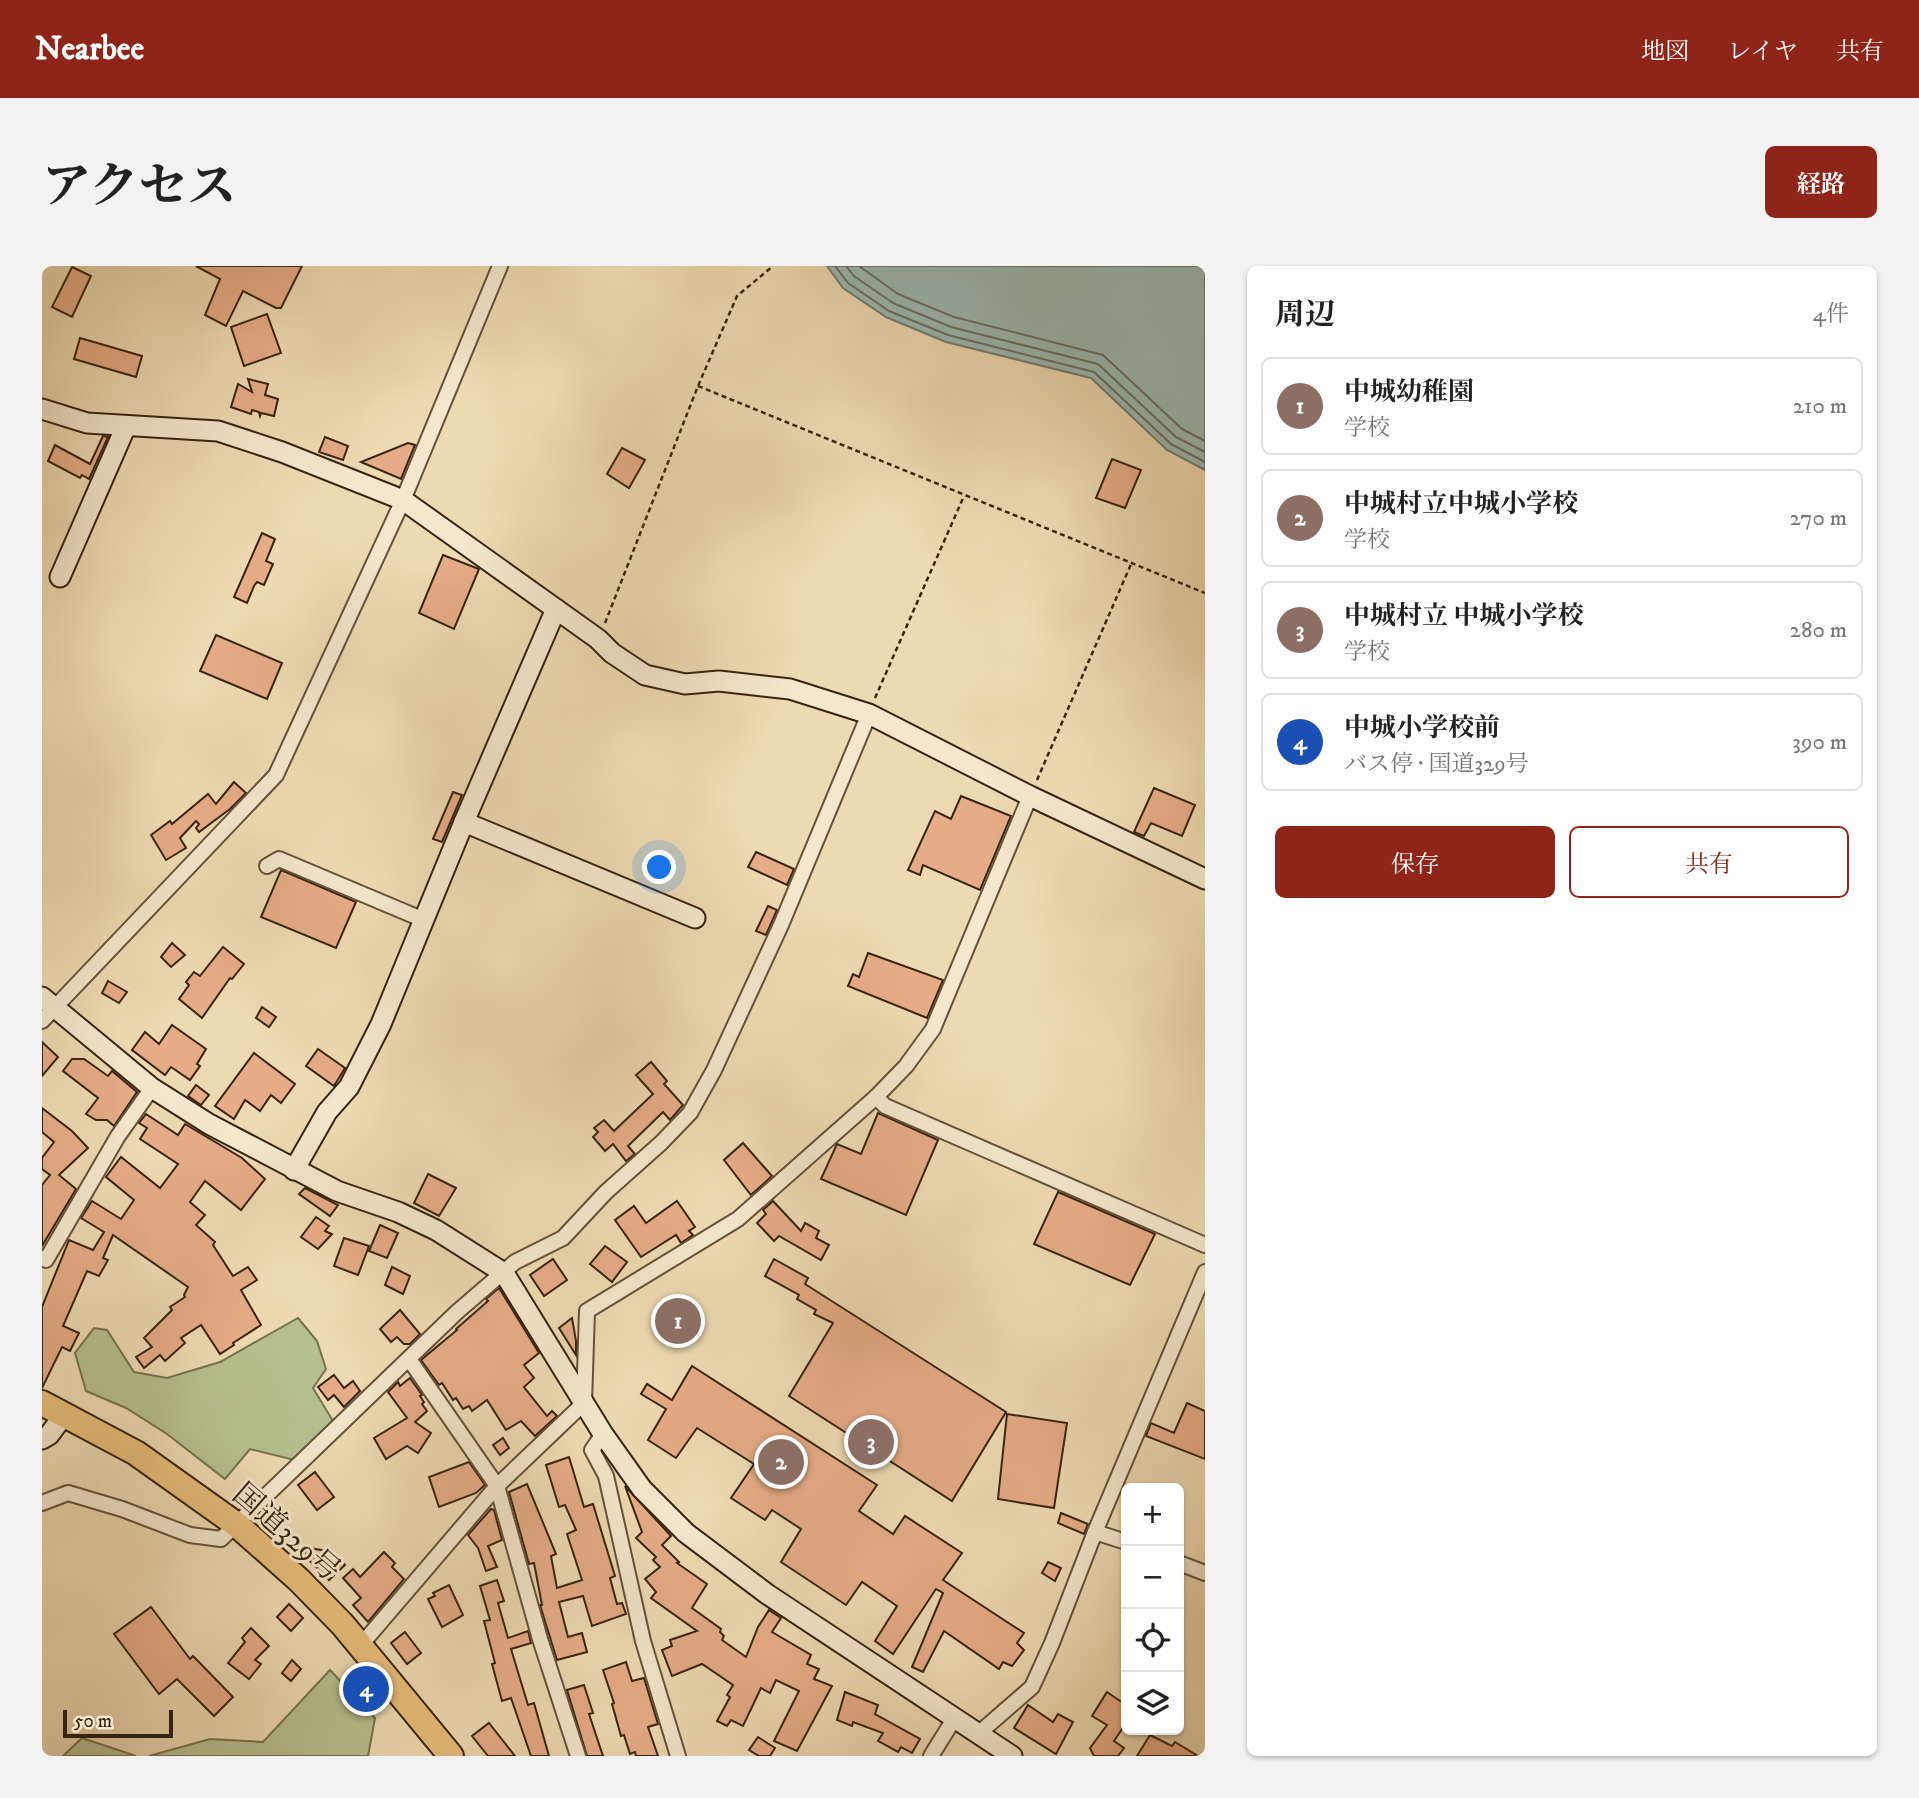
<!DOCTYPE html>
<html lang="ja">
<head>
<meta charset="utf-8">
<style>
  body { margin:0; font-family:"IM FELL DW Pica","Noto Serif JP",serif; background:#f2f2f2; color:#222 }
  .controls { position:absolute; right:21px; bottom:21px; display:grid; overflow:hidden; border-radius:10px; box-shadow:0 2px 5px #0004 }
  .controls button { width:63px; height:63px; display:grid; place-items:center; padding:0; border:0; border-bottom:2px solid #e0e0e0; background:#fff; color:#222; font:35px sans-serif }
  .scale { position:absolute; left:21px; bottom:18px; width:110px; box-sizing:border-box; padding-left:7px; border:4px solid #372411; border-top:0; font-size:19px; line-height:24px; white-space:nowrap; color:#372411; -webkit-text-stroke:5px #f4e7cd; paint-order:stroke }
  .you { position:absolute; left:618px; top:602px; width:24px; height:24px; margin:-18px; border:5px solid #fff; border-radius:50%; background:#1a73e8; box-shadow:0 0 0 10px #1a73e833 }
  .badge { display:grid; place-items:center; width:46px; height:46px; border-radius:50%; background:#8f2418; color:#fff; font-size:23px; font-weight:700 }
  .pin { position:absolute; translate:-50% -50%; border:4px solid #fff; box-shadow:0 2px 7px #0006 }
  .list { margin:0; padding:0; list-style:none }
  h2 { display:flex; justify-content:space-between; align-items:center; height:91px; margin:0; padding:0 28px; font-size:30px }
  h2 small { font-size:23px; font-weight:400; color:#767676 }
  .list li { display:grid; grid-template-columns:46px 1fr auto; gap:21px; align-items:center; box-sizing:border-box; height:98px; margin:0 14px 14px; padding:0 14px; border:2px solid #e0e0e0; border-radius:10px }
  .list b { display:block; font-size:26px; white-space:nowrap }
  .list p { margin:0; font-size:23px; white-space:nowrap; color:#767676 }
  .list em { font-size:23px; font-style:normal; color:#767676 }
  .actions { display:flex; gap:14px; padding:21px 28px }
  .actions a { flex:1; padding:16px 0; border:2px solid #8f2418; border-radius:10px; text-align:center; font-size:24px; color:#8f2418 }
  .actions .main { background:#8f2418; color:#fff }
  .icon { flex:none; width:38px; height:38px; fill:none; stroke:currentColor; stroke-width:2; stroke-linecap:round; stroke-linejoin:round }
  .map { position:relative; flex:none; width:1163px; height:1490px; overflow:hidden; border-radius:10px }
  header { display:flex; align-items:center; gap:42px; box-sizing:border-box; height:98px; padding:0 35px; background:#8f2418; color:#fff }
  header strong { font-size:33px }
  nav { display:flex; gap:38px; margin-inline-start:auto; font-size:24px }
  .intro { display:flex; align-items:center; justify-content:space-between; box-sizing:border-box; height:168px; padding:0 42px }
  h1 { margin:0; font-size:49px }
  .button { padding:18px 32px; border-radius:10px; background:#8f2418; color:#fff; font-size:24px; font-weight:700 }
  main { display:flex; gap:42px; padding:0 42px }
  aside { flex:1; background:#fff; border-radius:10px; box-shadow:0 2px 5px #0004 }
  .map>svg:first-child { display:block }
</style>
</head>
<body>
<header>
<strong>Nearbee</strong>
<nav><a>地図</a><a>レイヤ</a><a>共有</a></nav>
</header>
<div class="intro"><h1>アクセス</h1><a class="button">経路</a></div>
<main>
<div class="map">
<svg width="1163" height="1490" viewBox="0 0 1163 1490">
  <rect width="100%" height="100%" fill="#eedab2"/>
  <filter id="stains"><feTurbulence type="fractalNoise" baseFrequency=".00286" numOctaves="4"/><feColorMatrix values="0 0 0 0 .2 0 0 0 0 .09 0 0 0 0 .02 0 0 0 .5 -.17"/></filter>
  <radialGradient id="worn" r=".72"><stop offset=".6" stop-color="#630" stop-opacity="0"/><stop offset="1" stop-color="#630" stop-opacity=".3"/></radialGradient>
  <g fill="#b6c08e" stroke="#767250" stroke-width="2">
    <path d="M256,1052l19,23 9,28 -13,19 20,33 -39,39 -44,-11 -25,30 -58,-45 -41,-26 -40,-17 -11,-38 19,-25 13,2 27,42 33,6 53,-16z"/>
    <path d="M288,1404l45,48 -7,38h-219l61,-17 53,3z"/>
    <path d="M40,1472l54,18h-73z"/>
  </g>
  <path fill="#9bb9b3" stroke="#737d72" stroke-width="2" d="M785,0h378v204l-38,-20 -76,-72 -145,-36 -60,-25 -43,-29z"/>
  <g fill="none" stroke-linecap="round" stroke-linejoin="round">
    <g stroke="#696e62" stroke-width="2">
      <path d="M793,0l13,17 41,28 59,24 146,37 77,72 34,18"/>
      <path d="M804,0l8,10 39,27 58,24 147,37 78,73 29,15"/>
      <path d="M817,0l39,28 56,23 149,38 79,74 23,12"/>
    </g>
  </g>
  <g fill="#e6ac87" stroke="#372411" stroke-width="2">
    <path d="M154,0h106l-21,42h-5l-33,-17 -17,35 -21,-11 15,-36z"/>
    <path d="M30,1l19,9 -19,41 -20,-10z"/>
    <path d="M225,48l14,39 -37,13 -13,-39z"/>
    <path d="M38,72l62,18 -6,21 -62,-18z"/>
    <path d="M206,113l20,5 -3,11 13,4 -4,17 -13,-3 -1,3 -1,-4 -7,-2 -1,4 -20,-7 7,-23 14,8z"/>
    <path d="M61,170l5,1 -19,42 -7,-4 -2,3 -32,-17 7,-16 35,19z"/>
    <path d="M283,171l23,9 -5,14 -24,-8z"/>
    <path d="M366,177l7,2 -14,34 -40,-17z"/>
    <path d="M580,182l23,12 -16,28 -22,-14z"/>
    <path d="M1070,193l29,11 -16,38 -29,-10z"/>
    <path d="M220,267l13,6 -9,22 7,3 -9,21 -7,-3 -3,4 -7,17 -13,-6z"/>
    <path d="M401,289l36,14 -25,60 -35,-16z"/>
    <path d="M174,369l66,28 -15,36 -67,-28z"/>
    <path d="M192,516l12,11 -16,16 -31,23 -3,-4 3,-4 -3,-3 -16,17 6,10 -20,12 -15,-25 19,-14 2,3 36,-30 8,10z"/>
    <path d="M1112,522l41,17 -13,31 -31,-13 -7,13 -10,-4z"/>
    <path d="M411,526l9,3 -20,47 -9,-3z"/>
    <path d="M919,530l50,20 -31,74 -57,-25 -3,10 -12,-5 27,-59 16,8z"/>
    <path d="M714,586l38,17 -7,16 -39,-18z"/>
    <path d="M239,604l75,32 -20,46 -75,-31z"/>
    <path d="M726,640l9,4 -11,25 -10,-4z"/>
    <path d="M130,677l13,12 -14,12 -10,-10z"/>
    <path d="M181,681l21,17 -12,15 -2,-1 -28,40 -23,-19 10,-14 -3,-3 8,-10 6,4z"/>
    <path d="M826,687l75,27 -16,38 -79,-32 5,-12 6,3z"/>
    <path d="M66,715l19,11 -8,11 -17,-10z"/>
    <path d="M220,741l14,10 -7,10 -13,-9z"/>
    <path d="M130,759l34,24 -9,15 3,2 -10,14 -19,-13 -6,8 -33,-25 13,-18 14,12z"/>
    <path d="M0,776l16,15 -16,19z"/>
    <path d="M276,783l27,19 -11,18 -28,-20z"/>
    <path d="M212,787l41,31 -14,19 -10,-8 -11,16 -15,-11 -11,19 -19,-13z"/>
    <path d="M30,793h12l24,17 4,-5 25,21 -23,34 -7,-6h-11l-10,-6 12,-16 -35,-27z"/>
    <path d="M609,796l16,19 -3,3 19,21 -13,15 -7,-8 -35,34 7,8 -9,7 -13,-17 -8,7 -12,-14 5,-5 -4,-4 10,-8 10,11 39,-37 -17,-19z"/>
    <path d="M154,819l13,10 -8,10 -13,-9z"/>
    <path d="M0,842l30,23 16,17 -29,27 17,14 -34,57v-61l8,-10 -8,-6v-11l12,-16 -12,-10z"/>
    <path d="M836,847l60,27 -32,75 -85,-36 16,-35 24,10z"/>
    <path d="M104,848l32,21 7,-11 57,34 23,21 -24,31 -36,-29 -15,21 15,13 -9,10 19,17 -2,3 20,31 15,-9 9,13 -16,10 20,35 -28,18 1,2 -14,9 -19,-29 -20,13 4,5 -20,18 -5,-6 -16,13 -8,-11 16,-10 -8,-9 28,-28 -2,-3 15,-10 -1,-2 4,-8 -75,-52 -10,23 5,2 -9,16 -12,-5 -24,55 16,7 -9,18 -8,-4 -20,41v-81l27,-67 24,10 11,-18 -23,-14 11,-17 29,18 13,-19 -28,-23 15,-20 39,31 18,-24 -38,-25 7,-11 -8,-5z"/>
    <path d="M701,877l29,33 -21,19 -27,-35z"/>
    <path d="M386,908l28,14 -17,28 -25,-13z"/>
    <path d="M263,922l33,17 -8,11 -31,-22z"/>
    <path d="M1016,926l97,42 -25,51 -96,-41z"/>
    <path d="M635,935l18,26 -6,4 4,4 -12,8 -5,-8 -35,22 -26,-37 19,-14 12,17z"/>
    <path d="M731,935l28,30 4,-8 14,8 -3,7 13,7 -8,15 -42,-24 -5,5 -17,-18 9,-9 -3,-4z"/>
    <path d="M274,951l13,9 -4,5 7,3 -14,15 -17,-12z"/>
    <path d="M338,959l18,8 -11,25 -18,-7z"/>
    <path d="M302,972l25,8 -11,29 -24,-9z"/>
    <path d="M563,980l22,16 -15,20 -22,-18z"/>
    <path d="M511,993l14,21 -23,16 -14,-21z"/>
    <path d="M732,993l34,19 -3,6 201,128 -54,89 -163,-105 44,-73 -19,-9 2,-4 -19,-11 2,-4 -34,-19z"/>
    <path d="M350,1001l18,9 -7,18 -18,-9z"/>
    <path d="M457,1022l40,65 -15,12 10,13 -10,9 23,29 5,-5 5,5 -22,20 -14,-15 -15,9 -19,-30 -15,11 -3,-5 -6,3 -7,-11 -3,2 -11,-17 -3,2 -18,-25 36,-30 -1,-1 32,-28 -2,-2z"/>
    <path d="M358,1044l20,24 -10,10h-6l-7,-7 -6,5 -11,-13z"/>
    <path d="M530,1052l4,23v14l-17,-27z"/>
    <path d="M650,1100l185,119 -18,26 34,23 12,-18 57,37 -19,27 81,53 -7,10 7,7 -12,16 -9,-4 -4,7 -55,-38 -21,41 -11,-5 31,-74 -7,-4 -43,65 -18,-13 22,-35 -35,-24 -16,23 -65,-43 20,-33 -29,-19 -7,10 -34,-22 23,-34 -57,-36 -21,30 -28,-18 18,-31 -25,-15 6,-10 25,16z"/>
    <path d="M292,1109l10,13 9,-7 7,10 -16,16 -10,-12 -6,5 -10,-13z"/>
    <path d="M368,1112l12,17 -2,1 4,6 -2,2 5,7 -12,11 16,11 -13,20 -11,-7 -21,13 -12,-21 33,-20 -19,-26 10,-10 2,4z"/>
    <path d="M1145,1137l18,8v48l-59,-23 5,-13 23,10z"/>
    <path d="M965,1148l60,9 -13,85 -56,-9z"/>
    <path d="M461,1172l6,10 -9,7 -7,-10z"/>
    <path d="M527,1191l15,50 9,-3 22,72 -5,2 7,26 5,-1 4,11 -34,12 -9,-30 -24,6 9,35 14,-4 5,19 -30,8 -17,-55h2l-8,-42 -5,1 -20,-72 18,-8 29,70 -5,2 6,32 25,-8 -15,-46 9,-4 -11,-25 -6,2 -13,-42z"/>
    <path d="M427,1196l16,23 -9,8 -37,14 -10,-30z"/>
    <path d="M273,1206l19,25 -17,13 -19,-25z"/>
    <path d="M583,1220l46,50 -9,9 17,17 -2,1 30,21 -15,24 29,21 -1,3 4,4 -2,4 24,17 12,-30 11,-17 12,8 -9,14 39,23 -4,9 12,5 -5,10 18,7 -35,65 -23,-10 25,-50 -23,-11 -6,13 -9,-5 -18,38 -12,-6 -4,6 -10,-5 13,-24 -3,-2 6,-10 -31,-21 -30,12 -10,-26 10,-4 -2,-6 27,-9 -46,-33 5,-6 -11,-13 15,-12 -7,-7 3,-3 -20,-19 6,-6z"/>
    <path d="M449,1243l3,1 8,30 -14,6 9,21 -11,4 -8,-23 -10,-13z"/>
    <path d="M1019,1247l27,11 -4,10 -26,-11z"/>
    <path d="M268,1282l23,4 12,13 -16,15 -25,-25z"/>
    <path d="M342,1286l11,11 -3,4 12,12 -36,43 -15,-17 8,-7 -18,-20 10,-9 7,8z"/>
    <path d="M1006,1296l13,6 -6,13 -13,-8z"/>
    <path d="M455,1314l7,21 -6,2 10,35 20,-7 3,12 -20,6 17,56 6,-2 15,53h-18l-20,-58 -9,3 -10,-37 3,-1 -11,-42 6,-1 -10,-34z"/>
    <path d="M407,1319l14,30 -21,12 -14,-28 7,-3 -2,-3z"/>
    <path d="M247,1338l14,14 -12,13 -14,-14z"/>
    <path d="M109,1341l39,52 3,-3 40,41 -19,19 -37,-37 -18,15 -45,-60z"/>
    <path d="M209,1362l18,18 -14,14 6,4 -12,15 -21,-16 17,-21 -3,-4z"/>
    <path d="M363,1366l16,21 -14,11 -16,-21z"/>
    <path d="M250,1394l9,9 -10,12 -9,-8z"/>
    <path d="M584,1396l6,19 12,-3 14,46 -10,3 10,29h-22l-1,-4 -5,2 -6,-19 -3,1 -9,-32 2,-1 -11,-33z"/>
    <path d="M542,1419l9,28 -4,1 14,42h-16l-20,-66z"/>
    <path d="M803,1426l33,13 -3,9 45,25 -8,14 -11,-6 -3,5 -20,-11 5,-8 -30,-11 -1,4 -15,-6z"/>
    <path d="M1065,1426l19,13v18l-12,18 10,7 -6,8h-24l-4,-8 17,-23 -15,-9z"/>
    <path d="M986,1439l25,17 5,-8 15,8 -17,32 -42,-26z"/>
    <path d="M447,1457l26,33h-27l-16,-20z"/>
    <path d="M1108,1469l22,11 3,-4 23,14h-61z"/>
    <path d="M716,1471l17,11 -5,8h-11l-10,-6z"/>
  </g>
  <g fill="none" stroke-linecap="round" stroke-linejoin="round">
    <g stroke="#655239" stroke-width="18">
      <g id="street">
        <path d="M225,600l12,-7 145,61"/>
        <path d="M0,755l234,-246 127,-275 97,-234"/>
        <path d="M834,831l9,9 320,139"/>
        <path d="M0,992l4,2 72,-124 34,-48"/>
        <path d="M367,1093l88,127 43,153 38,117"/>
        <path d="M561,1168l-11,16 14,26 37,165 35,115"/>
        <path d="M0,1237l26,-10 54,16 68,26 31,4 236,-227 58,-50 48,-24 43,-46 55,-49 29,-30 24,-43 67,-145 88,-211"/>
        <path d="M1053,1266l31,10"/>
        <path d="M1137,1297l26,10"/>
        <path d="M319,1379l136,-159 87,-83 3,-92 151,-92 138,-122 30,-31 27,-37 97,-233"/>
        <path d="M936,1468l54,-47 20,-44 43,-111 110,-260"/>
        <path d="M889,1490l23,-37"/>
      </g>
    </g>
    <g stroke="#372411" stroke-width="23">
      <g id="secondary">
        <path d="M0,143l45,14 131,8 64,21 121,48 195,139 14,14 33,22 40,9 34,-3 71,8 79,25 161,82 175,83"/>
        <path d="M18,311l66,-151"/>
        <path d="M422,556l231,96"/>
        <path d="M0,731l110,91 57,36 128,67 61,21 38,18 68,43 99,161 39,55 44,44 81,61 245,162"/>
        <path d="M252,904l33,-58 22,-25 32,-63 83,-202 92,-213"/>
        <path d="M0,1173l7,-4 15,-20"/>
      </g>
    </g>
    <g stroke="#372411" stroke-width="28">
      <path id="highway" d="M0,1137l94,50 101,72 62,55 44,45 108,131"/>
    </g>
    <g stroke="#372411" stroke-width="2.5" stroke-dasharray="5 3.5" stroke-linecap="butt">
      <path d="M656,120l507,207"/>
      <path d="M563,357l93,-237 39,-90 36,-30"/>
      <path d="M833,432l89,-202"/>
      <path d="M995,514l95,-218"/>
    </g>
    <use href="#street" stroke="#f4e7cd" stroke-width="14"/>
    <use href="#secondary" stroke="#f4e7cd" stroke-width="19"/>
    <use href="#highway" stroke="#e7bd79" stroke-width="24"/>
  </g>
  <g text-anchor="middle" stroke-width="6" stroke-linejoin="round" paint-order="stroke">
    <g font-size="30" fill="#372411" stroke="#f4e7cd">
      <text transform="translate(245 1266) rotate(41)" y="10">国道329号</text>
    </g>
  </g>
  <rect width="100%" height="100%" filter="url(#stains)"/>
  <rect width="100%" height="100%" fill="url(#worn)"/>
</svg>
<div class="controls">
<button>+</button>
<button>−</button>
<button><svg class="icon" aria-label="locate" viewBox="0 0 24 24"><circle cx="12" cy="12" r="6"/><path d="M12 2v4M12 18v4M2 12h4M18 12h4"/></svg></button>
<button><svg class="icon" aria-label="layers" viewBox="0 0 24 24"><path d="M12 4l9 5-9 5-9-5zM3 14l9 5 9-5"/></svg></button>
</div>
<div class="scale">50 m</div>
<div class="you"></div>
<div class="pin badge" style="left:636px;top:1055px;background:#8d6e63">1</div>
<div class="pin badge" style="left:739px;top:1196px;background:#8d6e63">2</div>
<div class="pin badge" style="left:829px;top:1176px;background:#8d6e63">3</div>
<div class="pin badge" style="left:324px;top:1423px;background:#1a4fb4">4</div>
</div>
<aside>
<h2>周辺<small>4件</small></h2>
<ul class="list">
<li><span class="badge" style="background:#8d6e63">1</span><div><b>中城幼稚園</b><p>学校</p></div><em>210 m</em></li>
<li><span class="badge" style="background:#8d6e63">2</span><div><b>中城村立中城小学校</b><p>学校</p></div><em>270 m</em></li>
<li><span class="badge" style="background:#8d6e63">3</span><div><b>中城村立 中城小学校</b><p>学校</p></div><em>280 m</em></li>
<li><span class="badge" style="background:#1a4fb4">4</span><div><b>中城小学校前</b><p>バス停 · 国道329号</p></div><em>390 m</em></li>
</ul>
<div class="actions"><a class="main">保存</a><a>共有</a></div>
</aside>
</main>
</body>
</html>
